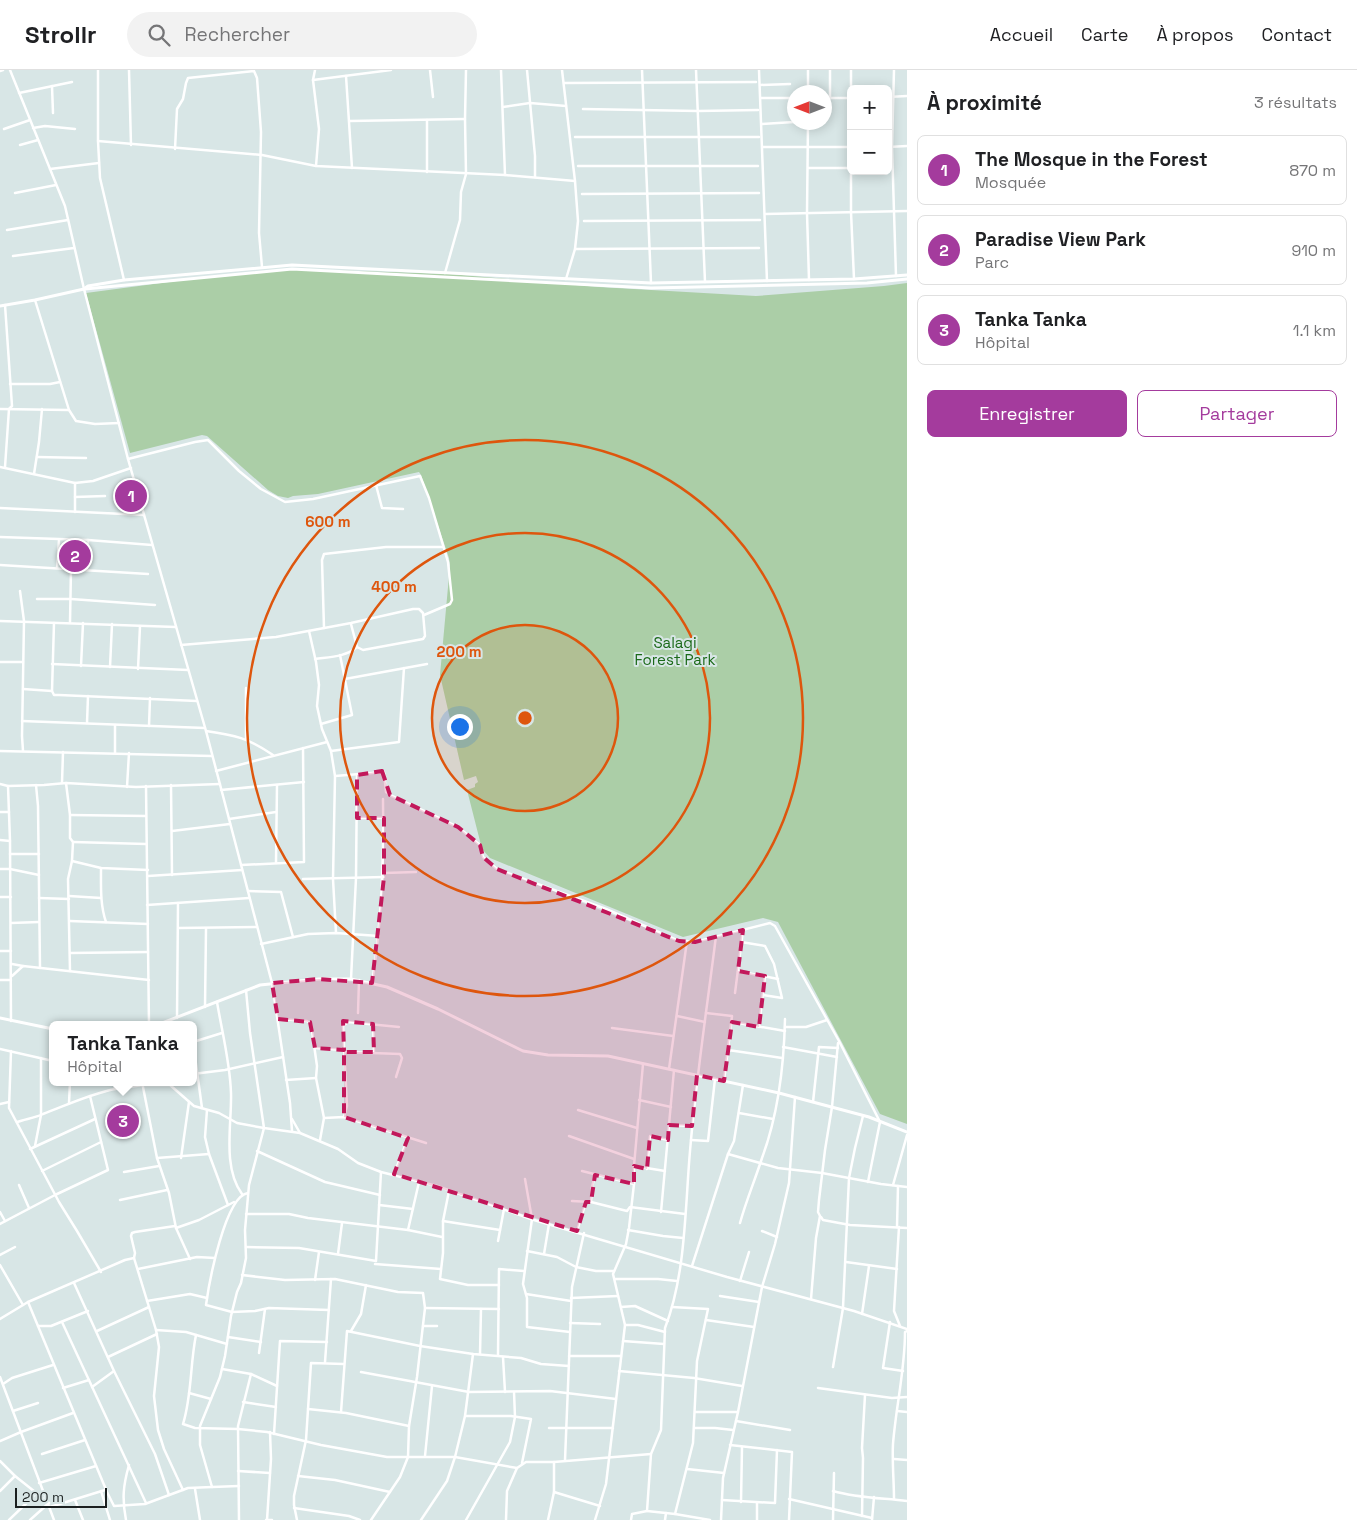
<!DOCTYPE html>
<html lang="fr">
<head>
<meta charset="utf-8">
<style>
  body { margin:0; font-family:"Space Grotesk",sans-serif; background:#f2f2f2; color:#202124 }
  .controls { position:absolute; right:15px; top:15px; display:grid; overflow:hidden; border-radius:8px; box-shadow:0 2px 12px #0003 }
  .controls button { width:45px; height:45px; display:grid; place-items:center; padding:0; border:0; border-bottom:1px solid #e0e0e0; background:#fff; color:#202124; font:25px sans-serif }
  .compass { position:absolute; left:787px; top:15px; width:45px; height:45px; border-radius:50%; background:#fff; box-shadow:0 2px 12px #0003; rotate:270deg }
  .scale { position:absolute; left:15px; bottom:12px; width:92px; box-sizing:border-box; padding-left:5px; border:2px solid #1b2020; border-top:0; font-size:14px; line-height:18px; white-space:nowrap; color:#1b2020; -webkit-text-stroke:4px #d8e6e6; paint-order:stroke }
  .you { position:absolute; left:459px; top:656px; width:18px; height:18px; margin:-12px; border:4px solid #fff; border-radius:50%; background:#1a73e8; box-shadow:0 0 0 8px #1a73e833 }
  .badge { display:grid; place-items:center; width:32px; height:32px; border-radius:50%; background:#a43b9d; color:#fff; font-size:16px; font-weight:700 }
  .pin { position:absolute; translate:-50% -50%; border:2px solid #fff; box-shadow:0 1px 5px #0006 }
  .popup { position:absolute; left:49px; top:951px; width:148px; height:65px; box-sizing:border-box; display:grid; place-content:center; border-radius:8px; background:#fff; filter:drop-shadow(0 1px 4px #0005); font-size:16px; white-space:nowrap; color:#757577 }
  .popup b { font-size:19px; color:#202124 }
  .popup::after { content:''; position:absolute; left:50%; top:100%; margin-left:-10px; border:10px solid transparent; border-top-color:#fff }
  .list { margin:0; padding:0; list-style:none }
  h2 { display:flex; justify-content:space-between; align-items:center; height:65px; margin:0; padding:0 20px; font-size:21px }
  h2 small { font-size:16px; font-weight:400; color:#757577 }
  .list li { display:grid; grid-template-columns:32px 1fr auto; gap:15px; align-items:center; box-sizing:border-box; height:70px; margin:0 10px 10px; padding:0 10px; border:1px solid #e0e0e0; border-radius:8px }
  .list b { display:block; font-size:19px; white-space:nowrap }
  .list p { margin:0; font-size:16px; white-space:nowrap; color:#757577 }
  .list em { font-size:16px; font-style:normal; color:#757577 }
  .actions { display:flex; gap:10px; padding:15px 20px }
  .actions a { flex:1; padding:11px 0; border:1px solid #a43b9d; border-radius:8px; text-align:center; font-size:18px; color:#a43b9d }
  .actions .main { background:#a43b9d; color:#fff }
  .icon { flex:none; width:28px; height:28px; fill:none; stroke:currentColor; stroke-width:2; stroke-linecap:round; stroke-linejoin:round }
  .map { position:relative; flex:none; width:907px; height:1450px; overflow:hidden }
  header { display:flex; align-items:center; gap:30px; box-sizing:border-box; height:70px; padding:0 25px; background:#fff; border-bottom:1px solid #e0e0e0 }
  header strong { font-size:24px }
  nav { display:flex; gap:28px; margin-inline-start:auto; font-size:18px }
  .search { width:350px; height:45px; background:#f2f2f2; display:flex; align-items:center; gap:12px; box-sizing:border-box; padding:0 18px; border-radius:28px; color:#757577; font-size:19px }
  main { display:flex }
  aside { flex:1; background:#fff }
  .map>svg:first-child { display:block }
</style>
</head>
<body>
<header>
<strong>Strollr</strong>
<div class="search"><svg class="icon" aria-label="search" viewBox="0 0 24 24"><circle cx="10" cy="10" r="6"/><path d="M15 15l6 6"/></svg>Rechercher</div>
<nav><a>Accueil</a><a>Carte</a><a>À propos</a><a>Contact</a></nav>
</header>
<main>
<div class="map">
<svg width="907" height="1450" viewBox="0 0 907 1450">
  <rect width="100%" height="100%" fill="#d8e6e6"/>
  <g fill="#abcea7">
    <path d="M297,199l153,5 149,13 157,9 128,-10 23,-3v841l-27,-10 -102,-192 -15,-4 -80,19 -193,-79 -8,-9 -15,-59 8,-3v-3l3,-2 -2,-6 -12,4 -24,-105 10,-110 -1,-7 -28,-83 -2,-3 -101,22 -25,2 -5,2 -10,-2 -10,-6 -61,-54 -5,-1 -72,18 -44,-160 98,-13z"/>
    <path d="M64,474l23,1 -2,24 -22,-2z"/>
  </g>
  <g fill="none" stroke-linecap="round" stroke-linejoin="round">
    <g stroke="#fff" stroke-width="2.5">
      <path d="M10,0l55,136 19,83 44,170 78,272 66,252 18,120 2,28"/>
      <path d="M98,0v71l2,37 24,102"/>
      <path d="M129,0l2,75"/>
      <path d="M315,0l-2,10 6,49 -3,37"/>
      <path d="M430,0l3,27"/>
      <path d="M501,0l4,105"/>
      <path d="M527,0l8,86v21"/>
      <path d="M562,0l13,111 3,40 -3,28 -9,30"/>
      <path d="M642,0l9,213"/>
      <path d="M696,0l9,212"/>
      <path d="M759,0l8,211"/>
      <path d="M851,0v142l3,67"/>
      <path d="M894,0l-2,77 4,129"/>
      <path d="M0,1l3,-1"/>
      <path d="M346,6l6,92"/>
      <path d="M313,10l78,-10"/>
      <path d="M564,13l192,-1"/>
      <path d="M760,15l30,-1"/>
      <path d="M52,16l1,27"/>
      <path d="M808,22v-22"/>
      <path d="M19,23l53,-11"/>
      <path d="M888,27l19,-1"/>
      <path d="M761,28h33"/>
      <path d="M824,28h26"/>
      <path d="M830,28v-28"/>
      <path d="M503,37l27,-4 36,3"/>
      <path d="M583,39l115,2 60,-1"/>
      <path d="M427,50v52"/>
      <path d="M350,51l115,-2"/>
      <path d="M808,52l-1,91 2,67"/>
      <path d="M762,54l32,-2"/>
      <path d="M33,58l12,-2 30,3"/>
      <path d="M4,59l26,-9"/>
      <path d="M575,67h184"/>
      <path d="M98,71l164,14 54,11 189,9 70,6"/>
      <path d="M20,75l18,-5"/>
      <path d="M763,77h88"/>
      <path d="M888,77l19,-1"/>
      <path d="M175,79l2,-40 6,-10 3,-16 2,-5 66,-7 3,7 4,54 -2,101 3,34"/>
      <path d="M578,96h180"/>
      <path d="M808,98h42"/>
      <path d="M50,99l49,-6"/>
      <path d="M15,123l41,-8"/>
      <path d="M582,124l177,-1"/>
      <path d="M765,144l142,-3"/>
      <path d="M584,151l176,-1"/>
      <path d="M7,160l61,-10"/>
      <path d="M575,179l184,-1"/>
      <path d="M13,186l61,-8"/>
      <path d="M445,203l15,-53 1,-28 5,-18 -1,-55 1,-49"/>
      <path d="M35,230l34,110 7,11 19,3 24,-1"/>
      <path d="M10,314h40l10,-2"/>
      <path d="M0,339l68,1"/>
      <path d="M37,387l49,1"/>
      <path d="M128,389l67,-17 13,-2 31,31 22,18 24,13 28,-3 107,-23 9,22 19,64 4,38 -2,4 -26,11"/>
      <path d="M0,397l75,16 18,-2 38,-13"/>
      <path d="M5,397l4,-58 3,-3 -7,-101"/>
      <path d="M34,404l5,-32 3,-33"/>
      <path d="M376,415l6,23 21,1"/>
      <path d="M75,427l30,-1"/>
      <path d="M0,438l144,7"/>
      <path d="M75,442v-29"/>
      <path d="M0,467l88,3 64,5"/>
      <path d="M0,495l148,9"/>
      <path d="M57,498l2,-28"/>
      <path d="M87,500l1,-30"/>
      <path d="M20,521l4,30 -2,115 1,15"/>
      <path d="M37,529h34l84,6"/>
      <path d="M0,551l176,6"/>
      <path d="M70,552l1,-53"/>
      <path d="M324,558l-2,-68 2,-6 62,-7h57"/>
      <path d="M309,561l7,31 3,23 -2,21 5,23 9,22 4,25 -2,103 3,54"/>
      <path d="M181,575l95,-8 75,-14 62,-14h6l4,4 2,23 -2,3 -60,11 -6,-3"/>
      <path d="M315,589c14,-2 31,-2 42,-12l-6,-23"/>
      <path d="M0,592h23"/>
      <path d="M52,594l136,6"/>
      <path d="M81,596l2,-43"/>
      <path d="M110,597l2,-43"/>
      <path d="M138,599l2,-43"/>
      <path d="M345,609l82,-15"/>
      <path d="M23,619l29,2 2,4h5l138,6"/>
      <path d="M52,621l2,-68"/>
      <path d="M22,651l183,7"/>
      <path d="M87,653l1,-27"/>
      <path d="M321,654l31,-9 -12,-60"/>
      <path d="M149,656l1,-28"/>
      <path d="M206,661c29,4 42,7 67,24"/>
      <path d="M246,669v-51"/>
      <path d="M0,681l212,5"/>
      <path d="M331,681l68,-9 5,-74"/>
      <path d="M115,683v-28"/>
      <path d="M216,701l111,-29"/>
      <path d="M335,706l49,-4 2,20 4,3 68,32 22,18 3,12 14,12 109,40 73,32 16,1 75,-19 5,3 64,115 41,81 -12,60"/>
      <path d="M62,713l1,-31"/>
      <path d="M66,713l4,32v23l3,4 -1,19 -4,18 2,92"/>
      <path d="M0,714l8,2 36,-1 22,-2 70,4 84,-3"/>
      <path d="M36,715l2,21 2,162"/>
      <path d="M171,715l1,90"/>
      <path d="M8,716l2,55 1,180"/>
      <path d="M146,716l3,239"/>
      <path d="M127,717l2,-34"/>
      <path d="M221,720l83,-8"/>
      <path d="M0,742h9"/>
      <path d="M70,745l76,1"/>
      <path d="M357,748h27"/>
      <path d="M229,749l47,-7"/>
      <path d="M172,761l58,-7"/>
      <path d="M0,770l10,1"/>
      <path d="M73,772l73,2"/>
      <path d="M10,784h29"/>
      <path d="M72,791l29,7 47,2"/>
      <path d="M276,792l1,-77"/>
      <path d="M241,795l63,-3 -1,-114"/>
      <path d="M101,798c0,18 -1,37 5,54"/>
      <path d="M0,799h10l29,6"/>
      <path d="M384,803l32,-1"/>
      <path d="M148,806l94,-6"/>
      <path d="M303,809l81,-2"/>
      <path d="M248,821l33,1 12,45"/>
      <path d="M69,826l32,2"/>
      <path d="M0,827h11"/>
      <path d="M39,828l30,1"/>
      <path d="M147,835l102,-7"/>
      <path d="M70,851l78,3"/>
      <path d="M11,853l28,-1"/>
      <path d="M179,858l78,-1"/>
      <path d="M741,872l24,4 9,18 8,34 -19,-3"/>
      <path d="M261,874l47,-10 28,-1 43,3"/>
      <path d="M0,881h11"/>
      <path d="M70,883l78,-1"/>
      <path d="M12,894l11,2"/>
      <path d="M738,901l40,8"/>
      <path d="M12,906l11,-10 126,14"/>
      <path d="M351,909l5,-101 1,-103"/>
      <path d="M0,910h11"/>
      <path d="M372,913c10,-62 12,-121 11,-184"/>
      <path d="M735,923l8,-63"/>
      <path d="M217,932c5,30 13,60 14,91 1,30 -9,74 11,101"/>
      <path d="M205,937l1,-78"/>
      <path d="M358,943l1,-33"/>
      <path d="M706,943l26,3 -8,65"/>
      <path d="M677,946l28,6"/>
      <path d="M177,948l1,-115"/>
      <path d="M279,949l28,2 4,3 6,42 -1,12 8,40 -4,22"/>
      <path d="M732,952l53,9"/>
      <path d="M373,954l1,28"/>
      <path d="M759,957l6,-51"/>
      <path d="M785,957h21l21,-7"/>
      <path d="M612,958l61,8"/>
      <path d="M193,972l9,66"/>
      <path d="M193,972l29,-9"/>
      <path d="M783,977l54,10"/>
      <path d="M315,978l28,2"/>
      <path d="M0,979l53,12"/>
      <path d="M728,980l54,8"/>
      <path d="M11,981l-2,57 50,94 18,29 24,41"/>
      <path d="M344,982l56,2 2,4 -6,19"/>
      <path d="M669,999l18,-128"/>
      <path d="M193,1004l32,-4 58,-13"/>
      <path d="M286,1010l30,-2"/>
      <path d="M114,1012l1,7 28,-4h27l24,21 25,7 18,10 27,5 36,5 38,16 20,14 23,9 56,14 97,34 193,57 127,34 53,18"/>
      <path d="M142,1012l15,76 12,35 7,35 14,31"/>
      <path d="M639,1030l32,7"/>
      <path d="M813,1032l6,-55 19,1"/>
      <path d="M69,1033l1,-21"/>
      <path d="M0,1034l9,-2"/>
      <path d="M207,1040l-2,27 4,17 19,51"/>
      <path d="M578,1040l59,18"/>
      <path d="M739,1043l34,6"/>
      <path d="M344,1047l3,-11 -4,-80 5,-4 51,5"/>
      <path d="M324,1048l20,-1 82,26"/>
      <path d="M292,1049l8,14"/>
      <path d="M17,1052c8,-3 18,-4 26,-8 24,-9 47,-20 72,-25"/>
      <path d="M669,1055l23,1"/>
      <path d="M569,1066l65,23"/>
      <path d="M691,1070l17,1 7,-62"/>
      <path d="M35,1076l6,-31v-57"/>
      <path d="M30,1079l65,-30"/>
      <path d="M257,1081l68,31 55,13"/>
      <path d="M728,1084l50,14 44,5 59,11 26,3"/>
      <path d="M157,1088l52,-4"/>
      <path d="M181,1088l8,-56"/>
      <path d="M634,1096l31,5"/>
      <path d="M647,1099l3,-33 18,4"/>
      <path d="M42,1101l59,-29"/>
      <path d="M582,1101l52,13"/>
      <path d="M124,1102l35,-6"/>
      <path d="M394,1104l14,-36"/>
      <path d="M525,1109l7,40 -9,65 4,14v29l43,5"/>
      <path d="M19,1115l10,23"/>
      <path d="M893,1115l14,-50"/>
      <path d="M449,1121l-6,30v32l-3,26 28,6h31"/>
      <path d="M248,1123c-23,3 -39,90 -42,112l26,7 23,-1 14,-3 60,2"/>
      <path d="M120,1130l47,-10"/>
      <path d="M572,1131l19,1 36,9 3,-4 55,7"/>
      <path d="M591,1132l1,-15 3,-12"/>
      <path d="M379,1135l34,4"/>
      <path d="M0,1142l5,9"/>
      <path d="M661,1142l13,-142"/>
      <path d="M246,1144h43l19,4 100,12 34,7"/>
      <path d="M821,1147l2,3 27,5 57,3"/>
      <path d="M443,1151l57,9"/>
      <path d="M740,1153c6,-22 15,-43 22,-65 16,-43 22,-93 23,-139"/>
      <path d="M0,1154l55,-29 53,-25 -18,-74"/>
      <path d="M175,1156l-40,6 -3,1 -1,3 4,17 -1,5 22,72 3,17 -5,49 4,34 6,19 19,41"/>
      <path d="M897,1157l1,-41"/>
      <path d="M899,1157l-5,84 6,15"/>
      <path d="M176,1158l23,-8 35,-18"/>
      <path d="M408,1160l11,-48"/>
      <path d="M628,1160l35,6 20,2"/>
      <path d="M577,1161l9,-29"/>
      <path d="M762,1161l15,6"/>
      <path d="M498,1171l6,-32"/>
      <path d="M246,1177l53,1 77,13 5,-89"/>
      <path d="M527,1181l30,6 19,10 20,4h18"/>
      <path d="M338,1184l4,-31"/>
      <path d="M544,1184l5,-30"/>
      <path d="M0,1185l15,-8"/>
      <path d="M846,1192l51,7"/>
      <path d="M375,1194l66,5"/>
      <path d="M0,1195l23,40"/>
      <path d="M692,1196l36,-112 6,-13 9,-56"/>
      <path d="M138,1199l59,-12 18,1"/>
      <path d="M242,1205l43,5 50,-1 63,13 25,1 2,15 -2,17 -6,52 -8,49 -1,31 -8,20 -29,43"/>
      <path d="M615,1209h43l19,2"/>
      <path d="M315,1210l4,-28"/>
      <path d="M740,1211l9,-29"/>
      <path d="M74,1213l40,88 41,83 14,41"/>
      <path d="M526,1224l45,7"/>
      <path d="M720,1226l39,6"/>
      <path d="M571,1228l47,-2"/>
      <path d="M811,1229l5,-61 4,-22 -2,-4 1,-12 6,-50 7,-43 6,-64"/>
      <path d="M147,1231l43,-7 17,4"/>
      <path d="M28,1232l79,190 7,14 31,-2 43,-16 24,-1"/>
      <path d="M621,1237l14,-1 33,15"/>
      <path d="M672,1237l36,2 -11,52 -4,82 -18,71"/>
      <path d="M425,1238l74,1"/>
      <path d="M862,1244l7,-48"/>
      <path d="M0,1249l28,-17 97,-42 9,-2"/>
      <path d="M706,1250l48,7"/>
      <path d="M62,1252l84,181"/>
      <path d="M890,1252l-7,46 20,3"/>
      <path d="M570,1253l30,1"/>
      <path d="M625,1255h13l27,7"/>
      <path d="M38,1256h13l37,-15"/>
      <path d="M423,1256h14"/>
      <path d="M156,1260l30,2 41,12"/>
      <path d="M97,1261l52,-24"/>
      <path d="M351,1261l10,-17 5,-29"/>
      <path d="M196,1265c-6,29 -4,60 -13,89l12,4 43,1 29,3 54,13 66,12h68l62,11 9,-6h28l97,-8"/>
      <path d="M228,1267l33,5"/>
      <path d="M623,1271l41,3"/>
      <path d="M259,1283l6,-44"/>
      <path d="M480,1284l1,-45"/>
      <path d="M498,1285l1,-86 25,2"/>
      <path d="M569,1286h52"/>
      <path d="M108,1287l49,-23"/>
      <path d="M503,1287l2,35"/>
      <path d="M325,1292l6,-83"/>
      <path d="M833,1297l10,-59 6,-130 6,-30 8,-32"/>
      <path d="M222,1299l29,5 26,12"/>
      <path d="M619,1301l75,7 48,8"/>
      <path d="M361,1302l108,20 81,-1 66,8"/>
      <path d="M0,1307l54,143"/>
      <path d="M3,1314l9,-6 41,-13"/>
      <path d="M92,1317l22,-16"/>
      <path d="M63,1318l26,-8"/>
      <path d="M818,1318l74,10 15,-1"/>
      <path d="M189,1323l22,6"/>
      <path d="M243,1332l33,5"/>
      <path d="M308,1339l38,4 63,13"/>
      <path d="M13,1341l25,-8"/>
      <path d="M897,1341l10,1"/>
      <path d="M341,1342l6,-81 73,15 53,8 48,4 20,6 28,2"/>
      <path d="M695,1342h43"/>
      <path d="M465,1346h46l20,3 -9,44"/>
      <path d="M736,1351l54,9"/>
      <path d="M549,1358h64"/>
      <path d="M695,1358h20l18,2"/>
      <path d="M274,1364l6,-93 47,1"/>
      <path d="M0,1371l21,-9 52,-19"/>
      <path d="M730,1375l62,7 -3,68"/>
      <path d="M42,1384l43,-14"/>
      <path d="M425,1386l7,-70"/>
      <path d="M894,1389l13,1"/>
      <path d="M565,1390l7,-173 12,-54"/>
      <path d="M0,1391l15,15 34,27 -19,17"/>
      <path d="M687,1399l37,4"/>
      <path d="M238,1401l32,2"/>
      <path d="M298,1406l37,4 55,12"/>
      <path d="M39,1413l57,-17"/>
      <path d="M239,1416l-27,1 -12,-42v-19l20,-49 5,-21 6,-40 6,-24 4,-9 5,-25 -1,-28 4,-45 15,-57 -14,-95 -4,-43"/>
      <path d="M195,1419l5,31"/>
      <path d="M0,1421l15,-15"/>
      <path d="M101,1421l9,29"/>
      <path d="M833,1421c24,7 49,7 74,10"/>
      <path d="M554,1422l46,14"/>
      <path d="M789,1429l83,19"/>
      <path d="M894,1429c0,-18 -2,-37 -1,-55 3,-38 12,-74 12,-112l2,-1"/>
      <path d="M75,1430l8,20"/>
      <path d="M722,1430l53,3 2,-53"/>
      <path d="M741,1432l1,-55"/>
      <path d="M50,1437l55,-17"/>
      <path d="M294,1438l55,8 11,4"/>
      <path d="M862,1446l1,-58 -1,-10 3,-53"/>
      <path d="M9,1450l28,-27"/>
      <path d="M126,1450c-4,-21 -3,-34 3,-55"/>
      <path d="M239,1450l-1,-94 13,-52"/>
      <path d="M266,1450h6"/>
      <path d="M267,1450l4,-61 -1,-27"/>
      <path d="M297,1450l-3,-15v-9l12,-56 5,-77 33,1"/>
      <path d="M421,1450l26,-39 8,-24 10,-41 8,-62"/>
      <path d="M466,1450l44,-78 5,-25 -1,-25"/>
      <path d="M506,1450l1,-29 10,-23"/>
      <path d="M548,1450l6,-28v-30"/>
      <path d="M595,1450l11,-36 19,-159 -12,-51 13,-30 3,-16 5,-44v-18l9,-102"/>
      <path d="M631,1450l1,-6 15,-3"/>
      <path d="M665,1450l1,-7"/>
      <path d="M710,1450l-35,-6 -28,-3 4,-57 10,-24 4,-102c21,-54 20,-120 25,-177 6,-72 17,-143 26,-215"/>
      <path d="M721,1450l2,-42 15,-66 24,-125 13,-43 14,-61 6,-86"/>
      <path d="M757,1450v-17"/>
      <path d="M833,1450l1,-47"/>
      <path d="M872,1450l2,-23"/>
    </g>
    <g stroke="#fff" stroke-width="3">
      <path d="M85,219l207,-20 359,19 216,-5 40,-4"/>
      <path d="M0,236l35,-6 49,-11 4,-3 36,-6 168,-15 359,18 203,-4 53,-4"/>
      <path d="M0,948l53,11"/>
      <path d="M157,955l103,-40 59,-6h32l36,8 51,22 85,42 25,4 60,1 171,37 90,24 38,15"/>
    </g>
  </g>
  <path fill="#c2185b" fill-opacity="0.2" stroke="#c2185b" stroke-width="4" stroke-dasharray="10 6" stroke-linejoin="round" d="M382,701l8,24 68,32 22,18 3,12 14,12 182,72 16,1 48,-12 -5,41 27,5 -6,51 -27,-5 -8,59 -27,-6 -5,51 -23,-1 -1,15 -18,-4 -3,33 -13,-3v18l-39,-9 -4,27h-5l-9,29 -183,-57 14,-36 -64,-21v-65h30l-1,-28 -30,-3 1,29 -29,-2 -5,-26 -32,-3 -6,-36 47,-4 53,4 12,-106v-59h-27v-43z"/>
  <circle cx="525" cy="648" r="93" fill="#de560d" fill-opacity=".12"/>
  <g fill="none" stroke="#de560d" stroke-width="2.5">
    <circle cx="525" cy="648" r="93"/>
    <circle cx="525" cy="648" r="185"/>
    <circle cx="525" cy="648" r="278"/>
  </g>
  <g text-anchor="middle" stroke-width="4" stroke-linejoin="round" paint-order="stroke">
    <g font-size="15" fill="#1b6a19" stroke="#d8e6e6">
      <text x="675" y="578">Salagi<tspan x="675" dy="17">Forest Park</tspan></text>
    </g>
  </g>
  <circle cx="525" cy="648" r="8" fill="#de560d" stroke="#d8e6e6" stroke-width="2.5"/>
  <g font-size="15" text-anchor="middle" font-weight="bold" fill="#de560d" stroke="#d8e6e6" stroke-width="4" stroke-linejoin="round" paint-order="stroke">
    <text x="328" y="457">600 m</text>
    <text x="394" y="522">400 m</text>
    <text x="459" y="587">200 m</text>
  </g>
</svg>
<div class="controls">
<button>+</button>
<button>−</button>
</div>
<svg class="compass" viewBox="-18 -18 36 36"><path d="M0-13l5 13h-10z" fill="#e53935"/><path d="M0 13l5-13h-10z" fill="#757577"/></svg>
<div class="scale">200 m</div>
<div class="you"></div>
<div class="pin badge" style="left:131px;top:426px">1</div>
<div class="pin badge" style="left:75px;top:486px">2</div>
<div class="pin badge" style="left:123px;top:1051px">3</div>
<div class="popup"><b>Tanka Tanka</b>Hôpital</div>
</div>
<aside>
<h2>À proximité<small>3 résultats</small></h2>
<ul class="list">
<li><span class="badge">1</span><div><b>The Mosque in the Forest</b><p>Mosquée</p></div><em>870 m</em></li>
<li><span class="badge">2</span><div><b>Paradise View Park</b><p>Parc</p></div><em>910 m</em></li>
<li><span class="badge">3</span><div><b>Tanka Tanka</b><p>Hôpital</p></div><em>1.1 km</em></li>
</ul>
<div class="actions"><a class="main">Enregistrer</a><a>Partager</a></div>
</aside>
</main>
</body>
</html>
